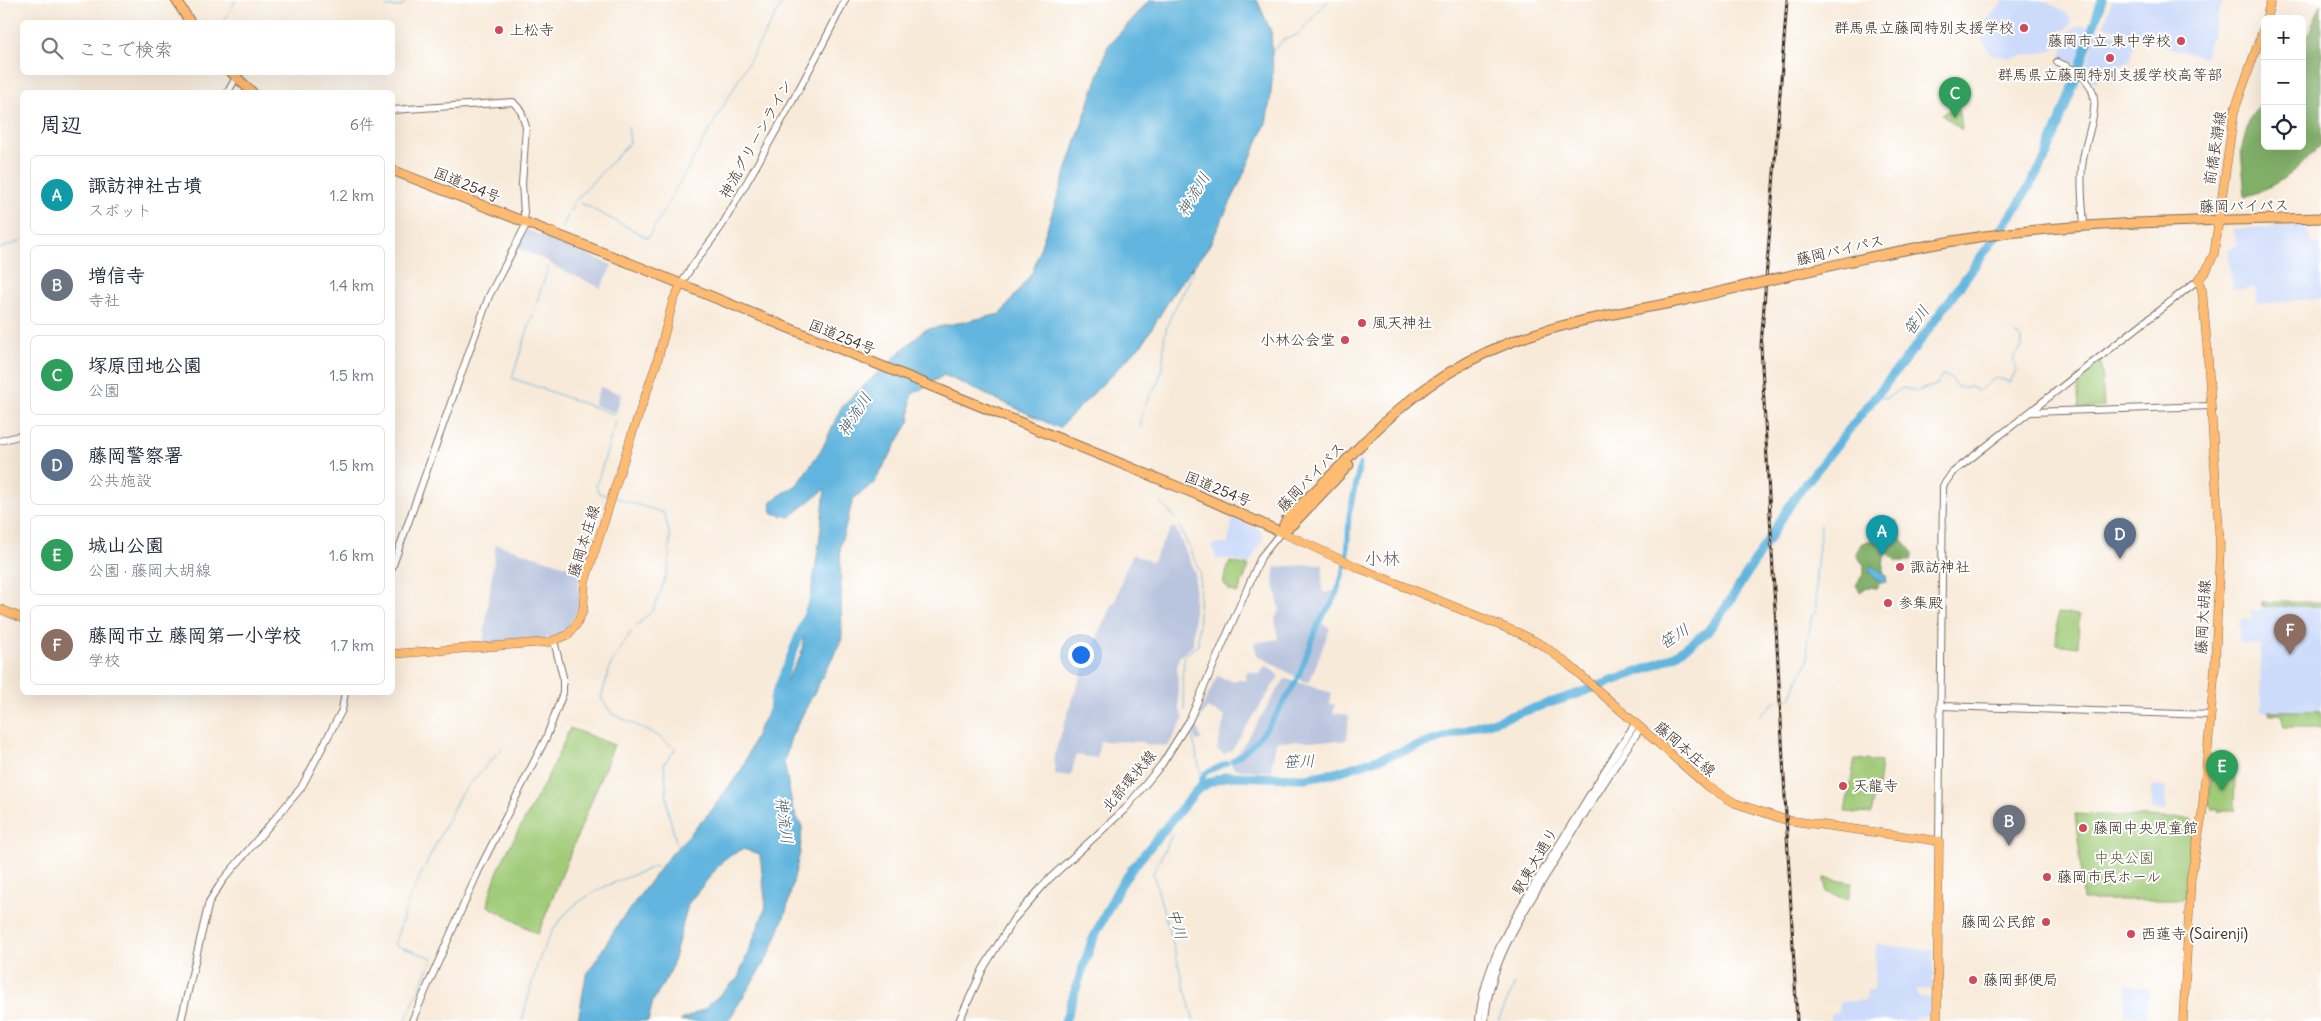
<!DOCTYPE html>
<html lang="ja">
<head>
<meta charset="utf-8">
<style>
  body { margin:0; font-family:Delius,"Klee One",sans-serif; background:#f2f2f3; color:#1f2937 }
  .controls { position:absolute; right:15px; top:15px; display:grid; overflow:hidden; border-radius:8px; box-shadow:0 5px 20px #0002 }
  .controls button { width:45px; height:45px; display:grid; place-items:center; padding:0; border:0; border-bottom:1px solid #e0e1e3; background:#fff; color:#1f2937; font:25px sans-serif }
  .you { position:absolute; left:1080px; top:654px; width:18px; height:18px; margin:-12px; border:4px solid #fff; border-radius:50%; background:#1a73e8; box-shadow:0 0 0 8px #1a73e833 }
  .badge { display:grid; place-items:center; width:32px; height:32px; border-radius:50%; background:#d1495b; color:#fff; font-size:16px; font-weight:700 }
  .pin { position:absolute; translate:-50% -41px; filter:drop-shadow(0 1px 2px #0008) }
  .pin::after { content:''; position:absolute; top:26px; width:18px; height:15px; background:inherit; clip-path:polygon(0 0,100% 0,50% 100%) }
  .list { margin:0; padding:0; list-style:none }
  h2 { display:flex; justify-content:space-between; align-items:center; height:65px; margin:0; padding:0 20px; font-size:21px }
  h2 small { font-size:16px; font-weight:400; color:#747a83 }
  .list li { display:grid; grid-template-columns:32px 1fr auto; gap:15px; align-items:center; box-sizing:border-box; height:80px; margin:0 10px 10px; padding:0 10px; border:1px solid #e0e1e3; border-radius:8px }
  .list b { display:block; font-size:19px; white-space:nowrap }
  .list p { margin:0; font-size:16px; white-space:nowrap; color:#747a83 }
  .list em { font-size:16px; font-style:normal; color:#747a83 }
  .icon { flex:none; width:28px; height:28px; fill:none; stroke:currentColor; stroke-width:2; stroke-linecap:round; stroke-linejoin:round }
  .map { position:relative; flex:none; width:2321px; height:1021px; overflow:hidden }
  .search { position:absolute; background:#fff; box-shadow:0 5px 20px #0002; left:20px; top:20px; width:375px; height:55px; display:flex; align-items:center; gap:12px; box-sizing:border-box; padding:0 18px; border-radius:8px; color:#747a83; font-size:19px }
  .panel { position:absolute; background:#fff; box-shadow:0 5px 20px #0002; left:20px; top:90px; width:375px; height:605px; border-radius:8px }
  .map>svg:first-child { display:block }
</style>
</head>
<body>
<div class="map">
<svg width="2321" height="1021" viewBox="0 0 2321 1021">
  <rect width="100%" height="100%" fill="#fff"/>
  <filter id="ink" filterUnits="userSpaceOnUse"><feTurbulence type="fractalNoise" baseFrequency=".02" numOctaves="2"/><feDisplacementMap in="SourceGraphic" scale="10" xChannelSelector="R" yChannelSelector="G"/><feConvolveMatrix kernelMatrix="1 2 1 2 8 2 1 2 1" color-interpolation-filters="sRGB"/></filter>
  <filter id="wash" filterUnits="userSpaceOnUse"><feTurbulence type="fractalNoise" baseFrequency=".0096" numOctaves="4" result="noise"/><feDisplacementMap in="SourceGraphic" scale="20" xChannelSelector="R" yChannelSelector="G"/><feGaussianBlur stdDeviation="1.12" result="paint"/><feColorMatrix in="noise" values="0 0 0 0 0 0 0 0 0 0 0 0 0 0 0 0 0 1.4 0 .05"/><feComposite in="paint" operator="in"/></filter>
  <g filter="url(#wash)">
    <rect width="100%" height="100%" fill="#f8ead9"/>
    <g fill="#cddbfa">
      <path d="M2005,0h36l18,8 9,7 4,8 -10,9 -7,16 -4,3 -41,7 -19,-3 -9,-16v-10l2,-7z"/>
      <path d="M2112,0h111l-17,55 -3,3 -97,-31 -2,-3z"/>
      <path d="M2080,25l8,1 -12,39 -15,-8 6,-22 5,-6z"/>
      <path d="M2098,30l36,11 -4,20 -20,10 -16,12 -9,-11z"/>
      <path d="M2280,226h26l9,21 6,-3v54l-64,6 -2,-16 -22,2 -5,-41 9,-4 -4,-16z"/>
      <path d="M1233,518l28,12 2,9 -14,25 -21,-5h-12l-4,-15h16z"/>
      <path d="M2262,606h59v105l-60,1 -1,-67 -21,-2 1,-22 12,-2 -1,-9h11z"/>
      <path d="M2151,786h15l-1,25 -13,-1z"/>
      <path d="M1876,945l58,5 -1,39h-16v8l16,1v19h-19v4h-84v-7l9,-1v-11l27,-2 1,-10h7z"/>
      <path d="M2126,985l23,3 -3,29 -22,-2z"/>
    </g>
    <g fill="#b9c5de">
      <path d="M527,230l85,35 -11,23 -49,-23v-2l-35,-15z"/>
      <path d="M600,387l21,7 -5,19 -22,-8z"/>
      <path d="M1172,527l4,2 19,44 -2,73 -14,11 -2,11 2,41 5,9 -16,28 -19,-1 -8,-3 -41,-1 -3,17 -21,-3 -5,21 -16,-2 -1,-18 17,-53 15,-40 26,-59 3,-2 10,-32 8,-16 19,8z"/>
      <path d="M496,544l83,26 1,33 -9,21 -8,9 -11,5 -69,6z"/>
      <path d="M1323,564l-1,26 4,3 10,-3 -9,20 -11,15 -20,52 -39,-22 -3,-12 24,-4 -3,-21 5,-8 -7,-31 2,-12z"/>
      <path d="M1320,622l10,6 -20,53 -4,1 -8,-4z"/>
      <path d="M1266,665l13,11 -47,74 -8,4 -7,-4 8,-34 -18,-8 -10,16 4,16 -5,1 -4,-12 25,-53 19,6 2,-3 7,2 2,-10 13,3z"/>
      <path d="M1287,679l8,3 -29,47 -31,29 49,-78z"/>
      <path d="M1297,682l35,11 -3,11 6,1 -2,8 16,2 -2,24 -4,2h-67l-5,30 -29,-1 -9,-2 -2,-6 19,-14 17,-17z"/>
    </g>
    <g fill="#a0cb78" stroke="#6e7a4b">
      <path d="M1958,107l4,23 -20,-16z"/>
      <path d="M2101,361l3,46 -25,2 -2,-31z"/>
      <path d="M1230,562l19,4 -11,27 -8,-2 -7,-9z"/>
      <rect x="2262" y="602" width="59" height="4"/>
      <path d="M2058,613l21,2 -1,32 -22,-3z"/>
      <path d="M2269,711h52v16h-37l-3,-13h-12z"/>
      <path d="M570,728l44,17 -76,189 -50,-28c5,-35 26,-67 43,-98 15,-26 27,-53 39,-80z"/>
      <path d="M1855,759l26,3 -4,33h-2l-4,19 -26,-2z"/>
      <path d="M2211,775l24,1 -1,35h-14l-1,-3h-7l-3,-3z"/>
      <path d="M2075,814l116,5 2,3 -2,12 2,1 -9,63 -3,2h-99l-2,-45z"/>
      <path d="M1825,878l27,5 -4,17 -22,-8z"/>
    </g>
    <g fill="#80af68" stroke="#5e6c43">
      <path d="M2321,4v141c-28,27 -39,39 -76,52l-4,-47 9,-32 15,-21v49h37v-97z"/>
      <path d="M1897,520l6,21 10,12 -2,8h-14l-12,-10 -4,31 -5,6 -9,-1 -7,5 -4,-7 8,-12v-8l-7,-8 1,-7 5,-7 9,-3 18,-18z"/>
    </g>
    <g fill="#62b5de" stroke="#4e707e">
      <path d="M1150,0h107l14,32 2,40 -3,29 -4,22 -28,64 -29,59 -35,46 -31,51 -84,85 -115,-53 -33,20 -1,25 -36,63 -21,16 -13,48 2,92 -51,98 -7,25 9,47 9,18 -2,25 -14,60 -17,43 -41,66h-48l24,-12 34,-31 28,-71 -6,-53 -17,-5 -19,10 -36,45 -17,66 -18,31 -5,20h-70l8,-45 33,-53 48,-64 43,-47 32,-43 17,-41 42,-73 18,-110 6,-56 -35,28 -18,-4 -1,-12 26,-16 26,-38 19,-41 82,-76 77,-16 31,-41 76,-227z"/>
      <path d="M1872,565l14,11 1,6 -6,1 -7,-5 -5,-8z"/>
    </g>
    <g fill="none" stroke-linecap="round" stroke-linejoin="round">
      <g stroke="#62b5de" stroke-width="1">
        <path d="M386,7h16l3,-7"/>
        <path d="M224,22l12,-22"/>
        <path d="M1272,52l11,-12 14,-5 32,-35"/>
        <path d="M224,92l8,-14"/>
        <path d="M581,203l67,35 136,-238"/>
        <path d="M562,228l13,-27 55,-59 -2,-15"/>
        <path d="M0,249l22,-9"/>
        <path d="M550,264v-2"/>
        <path d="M548,268l-36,110 101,36"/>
        <path d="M1877,396l9,2 17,-10 14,3 19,-6 7,-10 8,3 6,9h14l7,4c13,-9 15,-18 32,-8l6,-13c-5,-21 -2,-8 6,-24l-1,-7 -5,-6"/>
        <path d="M1141,428c-2,-25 12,-31 19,-52 5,-15 2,-31 6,-46 6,-24 24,-42 29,-66"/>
        <path d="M608,496l-9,-3 -3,-6 20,-66"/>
        <path d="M616,498l48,15 6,23 -1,28 -4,15 -12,31 -21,20 -21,34 -10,34 11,16 43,20 21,15 -12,14 4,48 10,38"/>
        <path d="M1161,503l15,16"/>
        <path d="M1179,526l21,46 -2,73 -13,10 -3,23 3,32"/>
        <path d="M1781,699h10l3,-11 14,-27 -1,-18 5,-27 4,-6v-36l5,-49"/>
        <path d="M1759,716l18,-16"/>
        <path d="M1192,735l9,39 -5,17"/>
        <path d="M1172,835l-19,38 41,148"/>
        <path d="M405,1021l28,-63 -39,-13 16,-48 50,-102 43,-48"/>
        <path d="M522,1021c13,-47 20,-98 66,-125 20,-13 45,-20 67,-30l4,3"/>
        <path d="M1498,1021l17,-37"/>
      </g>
      <g stroke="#62b5de" stroke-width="5">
        <path d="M1347,556l2,-41 11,-51"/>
        <path d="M1298,678l20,-54 17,-26 10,-32"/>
        <path d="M1232,761c30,-18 46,-50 64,-79"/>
        <path d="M1198,790l7,-17 22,-10"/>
      </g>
      <g stroke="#62b5de" stroke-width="9">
        <path d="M773,713l1,-14 39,-98"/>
        <path d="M1065,1021l27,-80 26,-52 13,-19 65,-79 12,-8 19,-7 78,2 30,-5 236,-77 80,-29 23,-11 33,-24 19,-25 69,-110 125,-156 97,-134 27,-46 11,-27 24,-64 23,-70"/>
      </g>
    </g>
  </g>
  <g filter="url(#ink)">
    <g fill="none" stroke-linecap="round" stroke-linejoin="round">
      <g stroke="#7d6d5f" stroke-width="8">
        <g id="tertiary">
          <path d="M2057,62c62,24 29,60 25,105 -2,20 1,40 2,59"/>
          <path d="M228,92l11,-20"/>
          <path d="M392,110l121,-8 8,9 5,16 -4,57 3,43 -36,69 -97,272"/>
          <path d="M681,285c11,-23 30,-41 43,-63 42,-73 84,-146 121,-222"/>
          <path d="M2031,412l180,-6"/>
          <path d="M0,441l22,-6"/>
          <path d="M1941,706l270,9"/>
          <path d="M1939,841l4,-355 9,-13 246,-193"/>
          <path d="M181,1021l28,-119 14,-22 78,-92 41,-78 3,-18"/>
          <path d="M412,1021l67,-151 67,-132 17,-45v-16l-9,-36"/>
          <path d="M959,1021l24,-52 30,-49 35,-40 77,-71 37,-45 27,-43 72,-164 20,-25"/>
          <path d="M1479,1021c5,-63 43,-116 75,-168 27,-44 53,-87 81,-129"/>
          <path d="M1485,1021c4,-62 42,-114 73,-165 27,-43 53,-86 82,-127"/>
        </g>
      </g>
      <g stroke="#7d6d5f" stroke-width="9">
        <g id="primary">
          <path d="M2266,19l5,-19"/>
          <path d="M1281,532l78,36 162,66 23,12 25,19 138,121 28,17 51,17 153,21 -2,180"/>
          <path d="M0,609l22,9"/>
          <path d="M392,654l157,-12 19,-7 8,-10 7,-14 2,-29 47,-148 25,-72 16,-61 8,-16"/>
          <path d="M2183,1021l8,-144 11,-62 13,-148 5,-121 -13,-202 -5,-54 -4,-10 8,-9 8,-17 20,-142 31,-88"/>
        </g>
      </g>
      <g stroke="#7d6d5f" stroke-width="11">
        <g id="trunk">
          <path d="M176,0l14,22"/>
          <path d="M231,72l21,20"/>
          <path d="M392,170l240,94 566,231 83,37"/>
          <path d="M1851,261c44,-9 89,-19 134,-25 111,-15 224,-15 336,-18"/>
          <path d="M1282,531l11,-7 56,-59"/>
          <path d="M1281,532l5,-12c24,-25 49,-48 73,-73 46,-47 90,-81 152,-105 55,-21 116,-30 174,-42"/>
        </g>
      </g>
      <use href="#tertiary" stroke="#fff" stroke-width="6"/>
      <use href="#primary" stroke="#ffbb71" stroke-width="8"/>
      <use href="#trunk" stroke="#ffbb71" stroke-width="9"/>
      <g stroke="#3b2a1e" stroke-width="3">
        <path id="rail" d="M1787,0l-26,346 36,675"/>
      </g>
      <use href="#rail" stroke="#fff" stroke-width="1" stroke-dasharray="4" stroke-linecap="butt"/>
      <g stroke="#7d6d5f" stroke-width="11" stroke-linecap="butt">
        <path id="trunk-bridge" d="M1685,300l166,-39"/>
      </g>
      <use href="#trunk-bridge" stroke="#ffbb71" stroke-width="9"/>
    </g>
  </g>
  <g fill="#d1495b" stroke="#fff" stroke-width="2">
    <circle cx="2024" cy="28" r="5"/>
    <circle cx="499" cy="30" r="5"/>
    <circle cx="2181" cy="41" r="5"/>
    <circle cx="2110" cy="58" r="5"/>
    <circle cx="1362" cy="323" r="5"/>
    <circle cx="1345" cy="340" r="5"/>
    <circle cx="1900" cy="567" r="5"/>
    <circle cx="1888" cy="603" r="5"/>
    <circle cx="1843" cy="786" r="5"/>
    <circle cx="2083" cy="828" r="5"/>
    <circle cx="2047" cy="877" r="5"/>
    <circle cx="2046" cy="922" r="5"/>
    <circle cx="2131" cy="934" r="5"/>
    <circle cx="1973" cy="980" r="5"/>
  </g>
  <g text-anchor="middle" stroke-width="4" stroke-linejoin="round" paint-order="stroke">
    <g font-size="15" fill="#3b2a1e" stroke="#fff" text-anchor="start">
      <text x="2014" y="33" text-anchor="end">群馬県立藤岡特別支援学校</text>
      <text x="509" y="35">上松寺</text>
      <text x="2171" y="46" text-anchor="end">藤岡市立 東中学校</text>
      <text x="2110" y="80" text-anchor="middle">群馬県立藤岡特別支援学校高等部</text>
      <text x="1372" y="328">風天神社</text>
      <text x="1335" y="345" text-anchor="end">小林公会堂</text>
      <text x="1910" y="572">諏訪神社</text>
      <text x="1898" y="608">参集殿</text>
      <text x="1853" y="791">天龍寺</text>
      <text x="2093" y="833">藤岡中央児童館</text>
      <text x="2057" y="882">藤岡市民ホール</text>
      <text x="2036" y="927" text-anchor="end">藤岡公民館</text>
      <text x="2141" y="939">西蓮寺 (Sairenji)</text>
      <text x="1983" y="985">藤岡郵便局</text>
    </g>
    <g font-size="15" fill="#3b2a1e" stroke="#fff">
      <text transform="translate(756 139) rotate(-61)" y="5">神流グリーンライン</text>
      <text transform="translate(2215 148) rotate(-81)" y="5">前橋長瀞線</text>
      <text transform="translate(467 185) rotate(22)" y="5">国道254号</text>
      <text transform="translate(2244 206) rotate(-1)" y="5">藤岡バイパス</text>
      <text transform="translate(1840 250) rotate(-13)" y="5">藤岡バイパス</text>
      <text transform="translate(842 337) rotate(22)" y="5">国道254号</text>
      <text transform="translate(1311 477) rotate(-46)" y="5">藤岡バイパス</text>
      <text transform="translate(1218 489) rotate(22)" y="5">国道254号</text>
      <text transform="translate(584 541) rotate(-73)" y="5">藤岡本庄線</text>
      <text transform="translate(2203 617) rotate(-87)" y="5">藤岡大胡線</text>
      <text transform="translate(1685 749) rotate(41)" y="5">藤岡本庄線</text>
      <text transform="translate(1129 781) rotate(-50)" y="5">北部環状線</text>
      <text transform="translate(1535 861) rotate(-59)" y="5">駅東大通り</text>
    </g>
    <g font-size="15" fill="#595a39" stroke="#fff">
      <text x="2124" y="863">中央公園</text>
    </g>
    <g font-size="16" font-style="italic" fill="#495b61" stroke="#fff">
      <text transform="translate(1193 194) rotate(-59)" y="6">神流川</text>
      <text transform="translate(1916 320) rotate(-54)" y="6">笹川</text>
      <text transform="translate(854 414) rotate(-57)" y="6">神流川</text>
      <text transform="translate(1674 636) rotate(-33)" y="6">笹川</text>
      <text transform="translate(1299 761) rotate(-3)" y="6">笹川</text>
      <text transform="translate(785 820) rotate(83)" y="6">神流川</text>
      <text transform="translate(1178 924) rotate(75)" y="6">中川</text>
    </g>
    <g font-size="18" fill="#635262" stroke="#fff">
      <text x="1382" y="565">小林</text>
    </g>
  </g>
</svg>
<div class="controls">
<button>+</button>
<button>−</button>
<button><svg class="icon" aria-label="locate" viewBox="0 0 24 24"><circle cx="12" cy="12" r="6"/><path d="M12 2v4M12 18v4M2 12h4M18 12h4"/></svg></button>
</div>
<div class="you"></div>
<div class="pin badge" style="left:1882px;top:556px;background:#0f9aa8">A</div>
<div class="pin badge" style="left:2009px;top:846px;background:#6b7280">B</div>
<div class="pin badge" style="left:1955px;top:118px;background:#2e9e5b">C</div>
<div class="pin badge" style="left:2120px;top:559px;background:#5c6f8a">D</div>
<div class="pin badge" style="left:2222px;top:791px;background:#2e9e5b">E</div>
<div class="pin badge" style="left:2290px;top:655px;background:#8d6e63">F</div>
<div class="search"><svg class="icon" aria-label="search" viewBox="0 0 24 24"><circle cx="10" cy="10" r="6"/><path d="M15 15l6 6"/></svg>ここで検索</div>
<section class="panel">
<h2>周辺<small>6件</small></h2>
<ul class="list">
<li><span class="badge" style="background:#0f9aa8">A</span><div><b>諏訪神社古墳</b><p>スポット</p></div><em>1.2 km</em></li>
<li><span class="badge" style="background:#6b7280">B</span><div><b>増信寺</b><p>寺社</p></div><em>1.4 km</em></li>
<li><span class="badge" style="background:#2e9e5b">C</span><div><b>塚原団地公園</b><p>公園</p></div><em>1.5 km</em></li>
<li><span class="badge" style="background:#5c6f8a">D</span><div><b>藤岡警察署</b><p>公共施設</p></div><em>1.5 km</em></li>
<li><span class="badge" style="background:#2e9e5b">E</span><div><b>城山公園</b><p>公園 · 藤岡大胡線</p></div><em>1.6 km</em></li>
<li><span class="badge" style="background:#8d6e63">F</span><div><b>藤岡市立 藤岡第一小学校</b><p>学校</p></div><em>1.7 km</em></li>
</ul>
</section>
</div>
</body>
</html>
